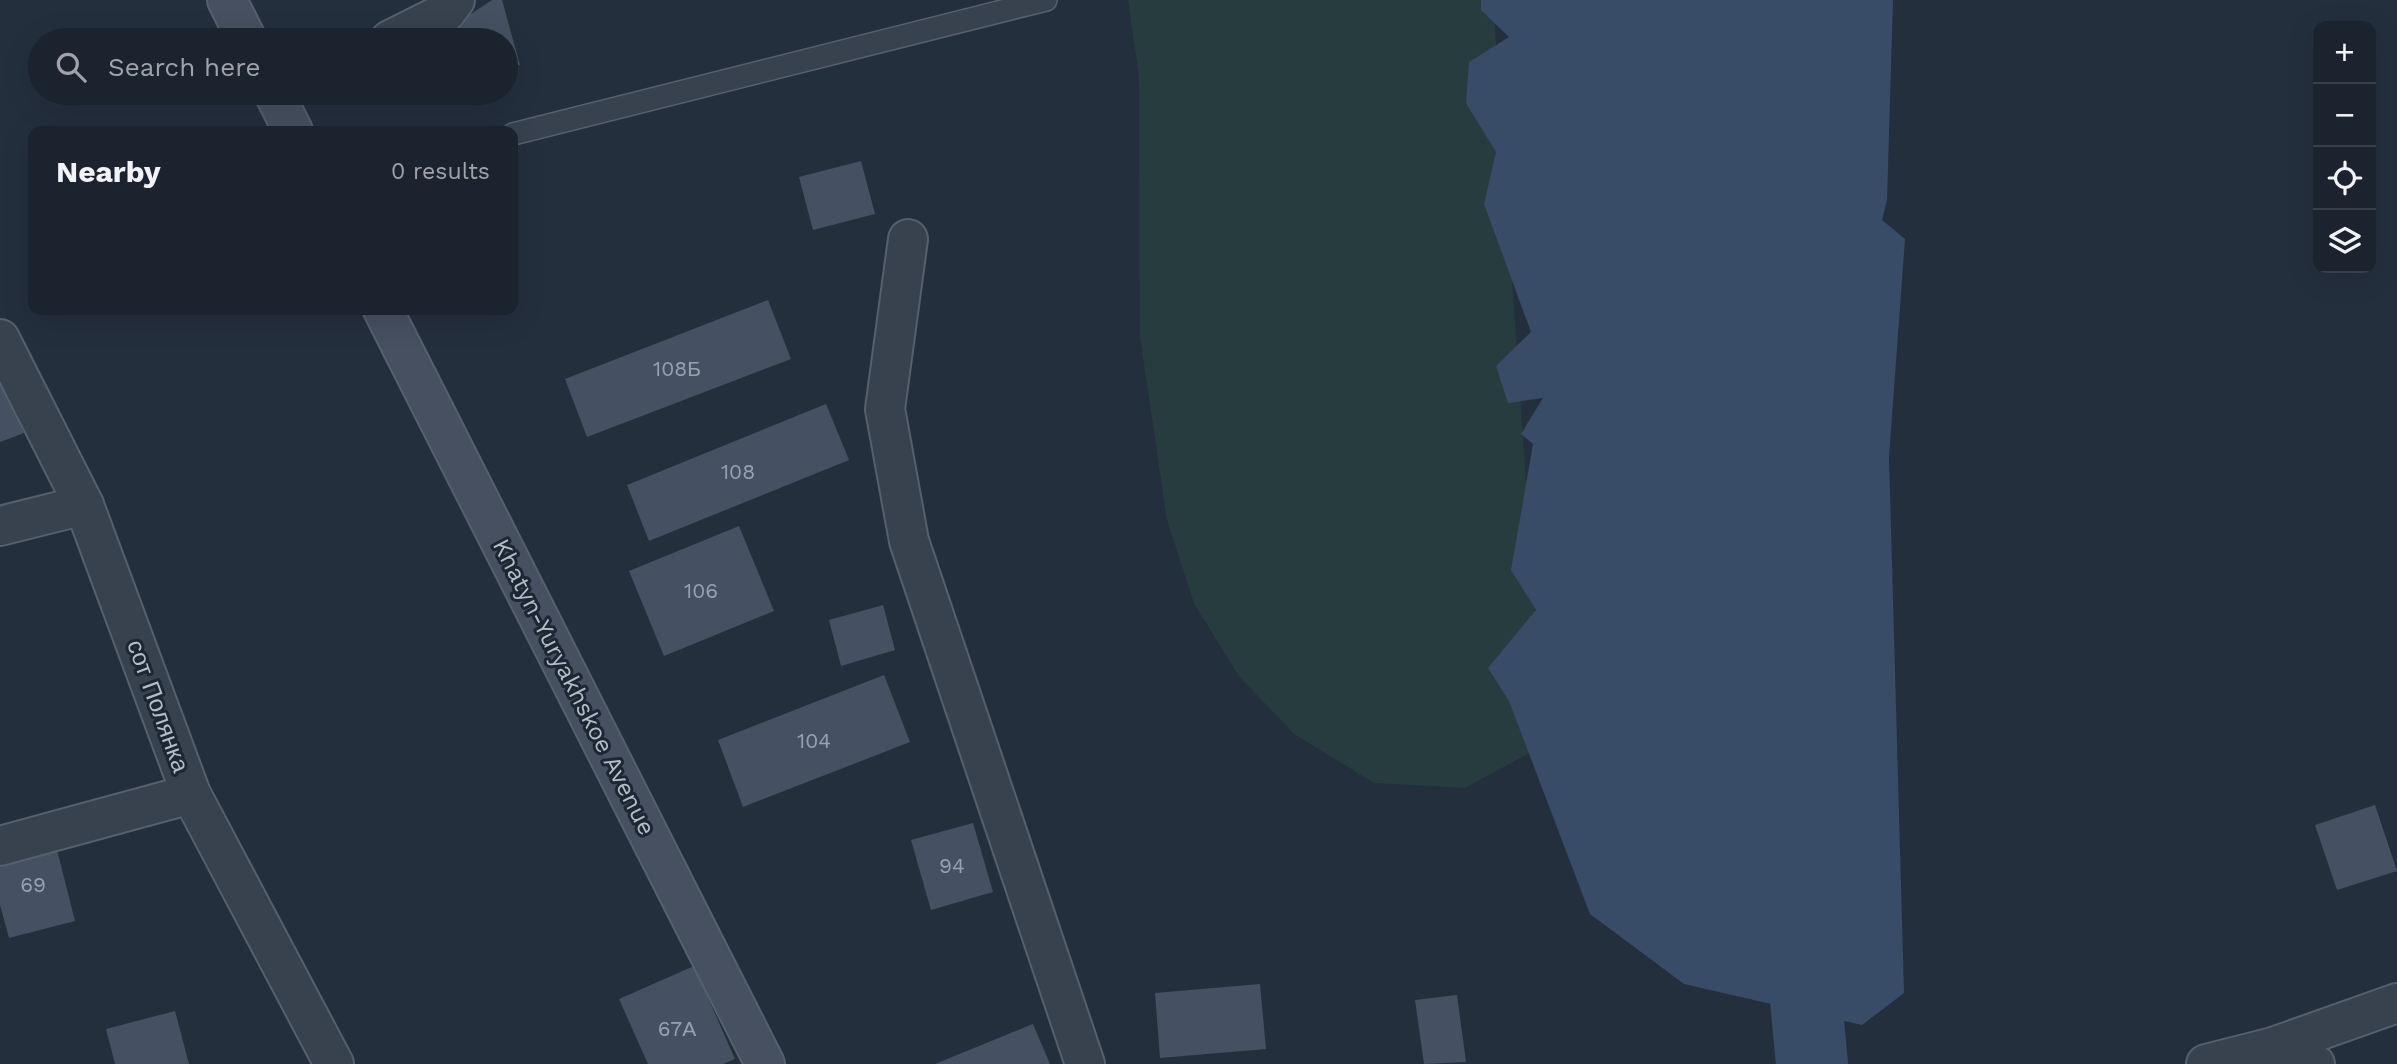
<!DOCTYPE html>
<html lang="en">
<head>
<meta charset="utf-8">
<style>
  body { margin:0; font-family:"Work Sans",sans-serif; background:#282f3a; color:#f1f3f6 }
  .controls { position:absolute; right:21px; top:21px; display:grid; overflow:hidden; border-radius:14px; box-shadow:0 7px 28px #0002 }
  .controls button { width:63px; height:63px; display:grid; place-items:center; padding:0; border:0; border-bottom:2px solid #39404a; background:#1b232e; color:#f1f3f6; font:35px sans-serif }
  .list { margin:0; padding:0; list-style:none }
  h2 { display:flex; justify-content:space-between; align-items:center; height:91px; margin:0; padding:0 28px; font-size:30px }
  h2 small { font-size:23px; font-weight:400; color:#a0a4aa }
  .icon { flex:none; width:38px; height:38px; fill:none; stroke:currentColor; stroke-width:2; stroke-linecap:round; stroke-linejoin:round }
  .map { position:relative; flex:none; width:2397px; height:1064px; overflow:hidden }
  .search { position:absolute; background:#1b232e; box-shadow:0 7px 28px #0002; left:28px; top:28px; width:490px; height:77px; display:flex; align-items:center; gap:18px; box-sizing:border-box; padding:0 24px; border-radius:38px; color:#a0a4aa; font-size:26px }
  .panel { position:absolute; background:#1b232e; box-shadow:0 7px 28px #0002; left:28px; top:126px; width:490px; height:189px; border-radius:14px }
  .map>svg:first-child { display:block }
</style>
</head>
<body>
<div class="map">
<svg width="2397" height="1064" viewBox="0 0 2397 1064">
  <rect width="100%" height="100%" fill="#242f3e"/>
  <path fill="#263c3f" d="M1128,0h365l51,745 -79,43 -91,-5 -80,-49 -56,-59 -44,-72 -27,-83 -27,-183 -1,-261z"/>
  <path fill="#394c67" d="M1481,0h412l-6,200 -5,20 23,19 -16,218 15,536 -42,32 -178,-41 -94,-70 -81,-213 -21,-33 48,-58 -25,-40 22,-126 -12,-10 22,-36 -35,5 -12,-37 35,-34 -47,-128 12,-52 -30,-49 3,-41 40,-25 -28,-27z"/>
  <g fill="none" stroke-linecap="round" stroke-linejoin="round">
    <path stroke="#394c67" stroke-width="72" d="M1798,914l14,150"/>
  </g>
  <g fill="#455162">
    <path d="M492,0h10l18,65 -14,4v-29h-46l-4,-16z"/>
    <path d="M861,161l14,53 -62,16 -14,-53z"/>
    <path d="M768,300l23,59 -204,78 -22,-58z"/>
    <path d="M0,373l24,60 -24,9z"/>
    <path d="M826,404l23,56 -200,81 -22,-56z"/>
    <path d="M739,526l35,85 -110,45 -35,-85z"/>
    <path d="M883,605l12,45 -54,16 -12,-46z"/>
    <path d="M884,675l26,67 -167,65 -25,-67z"/>
    <path d="M2375,805l22,66 -60,19 -22,-65z"/>
    <path d="M973,823l20,69 -62,18 -20,-70z"/>
    <path d="M57,850l18,71 -66,17 -9,-33v-40z"/>
    <path d="M694,966l41,93 -12,5h-75l-29,-65z"/>
    <path d="M1260,984l6,65 -106,9 -5,-65z"/>
    <path d="M1457,995l9,67 -42,2 -9,-64z"/>
    <path d="M175,1011l14,53h-74l-9,-35z"/>
    <path d="M1033,1024l17,40h-115z"/>
  </g>
  <g fill="none" stroke-linecap="round" stroke-linejoin="round">
    <g stroke="#565f6c" stroke-width="24">
      <path id="service" d="M513,134l533,-134"/>
    </g>
    <g stroke="#565f6c" stroke-width="42">
      <g id="minor">
        <path d="M390,40l56,-28 9,-12"/>
        <path d="M908,239l-23,170 24,132 176,523"/>
        <path d="M0,339l84,166 107,289 143,270"/>
        <path d="M0,526l84,-21"/>
        <path d="M0,846l191,-52"/>
        <path d="M2273,1047l124,-44"/>
        <path d="M2206,1064l67,-17 42,17"/>
      </g>
    </g>
    <g stroke="#565f6c" stroke-width="42">
      <g id="secondary">
        <path d="M227,0l20,40"/>
        <path d="M274,93l19,38"/>
        <path d="M383,310l382,754"/>
      </g>
    </g>
    <use href="#service" stroke="#38414e" stroke-width="21"/>
    <use href="#minor" stroke="#38414e" stroke-width="38"/>
    <use href="#secondary" stroke="#465061" stroke-width="38"/>
  </g>
  <g text-anchor="middle" stroke-width="6" stroke-linejoin="round" paint-order="stroke">
    <g font-size="21" fill="#98a1af">
      <text x="677" y="376">108Б</text>
      <text x="738" y="479">108</text>
      <text x="701" y="598">106</text>
      <text x="814" y="748">104</text>
      <text x="952" y="873">94</text>
      <text x="33" y="892">69</text>
      <text x="677" y="1036">67А</text>
    </g>
    <g font-size="24" fill="#b4bcc9" stroke="#1d2633">
      <text transform="translate(574 687) rotate(63)" y="8">Khatyn-Yuryakhskoe Avenue</text>
      <text transform="translate(158 706) rotate(70)" y="8">сот Полянка</text>
    </g>
  </g>
</svg>
<div class="controls">
<button>+</button>
<button>−</button>
<button><svg class="icon" aria-label="locate" viewBox="0 0 24 24"><circle cx="12" cy="12" r="6"/><path d="M12 2v4M12 18v4M2 12h4M18 12h4"/></svg></button>
<button><svg class="icon" aria-label="layers" viewBox="0 0 24 24"><path d="M12 4l9 5-9 5-9-5zM3 14l9 5 9-5"/></svg></button>
</div>
<div class="search"><svg class="icon" aria-label="search" viewBox="0 0 24 24"><circle cx="10" cy="10" r="6"/><path d="M15 15l6 6"/></svg>Search here</div>
<section class="panel">
<h2>Nearby<small>0 results</small></h2>
<ul class="list">
</ul>
</section>
</div>
</body>
</html>
